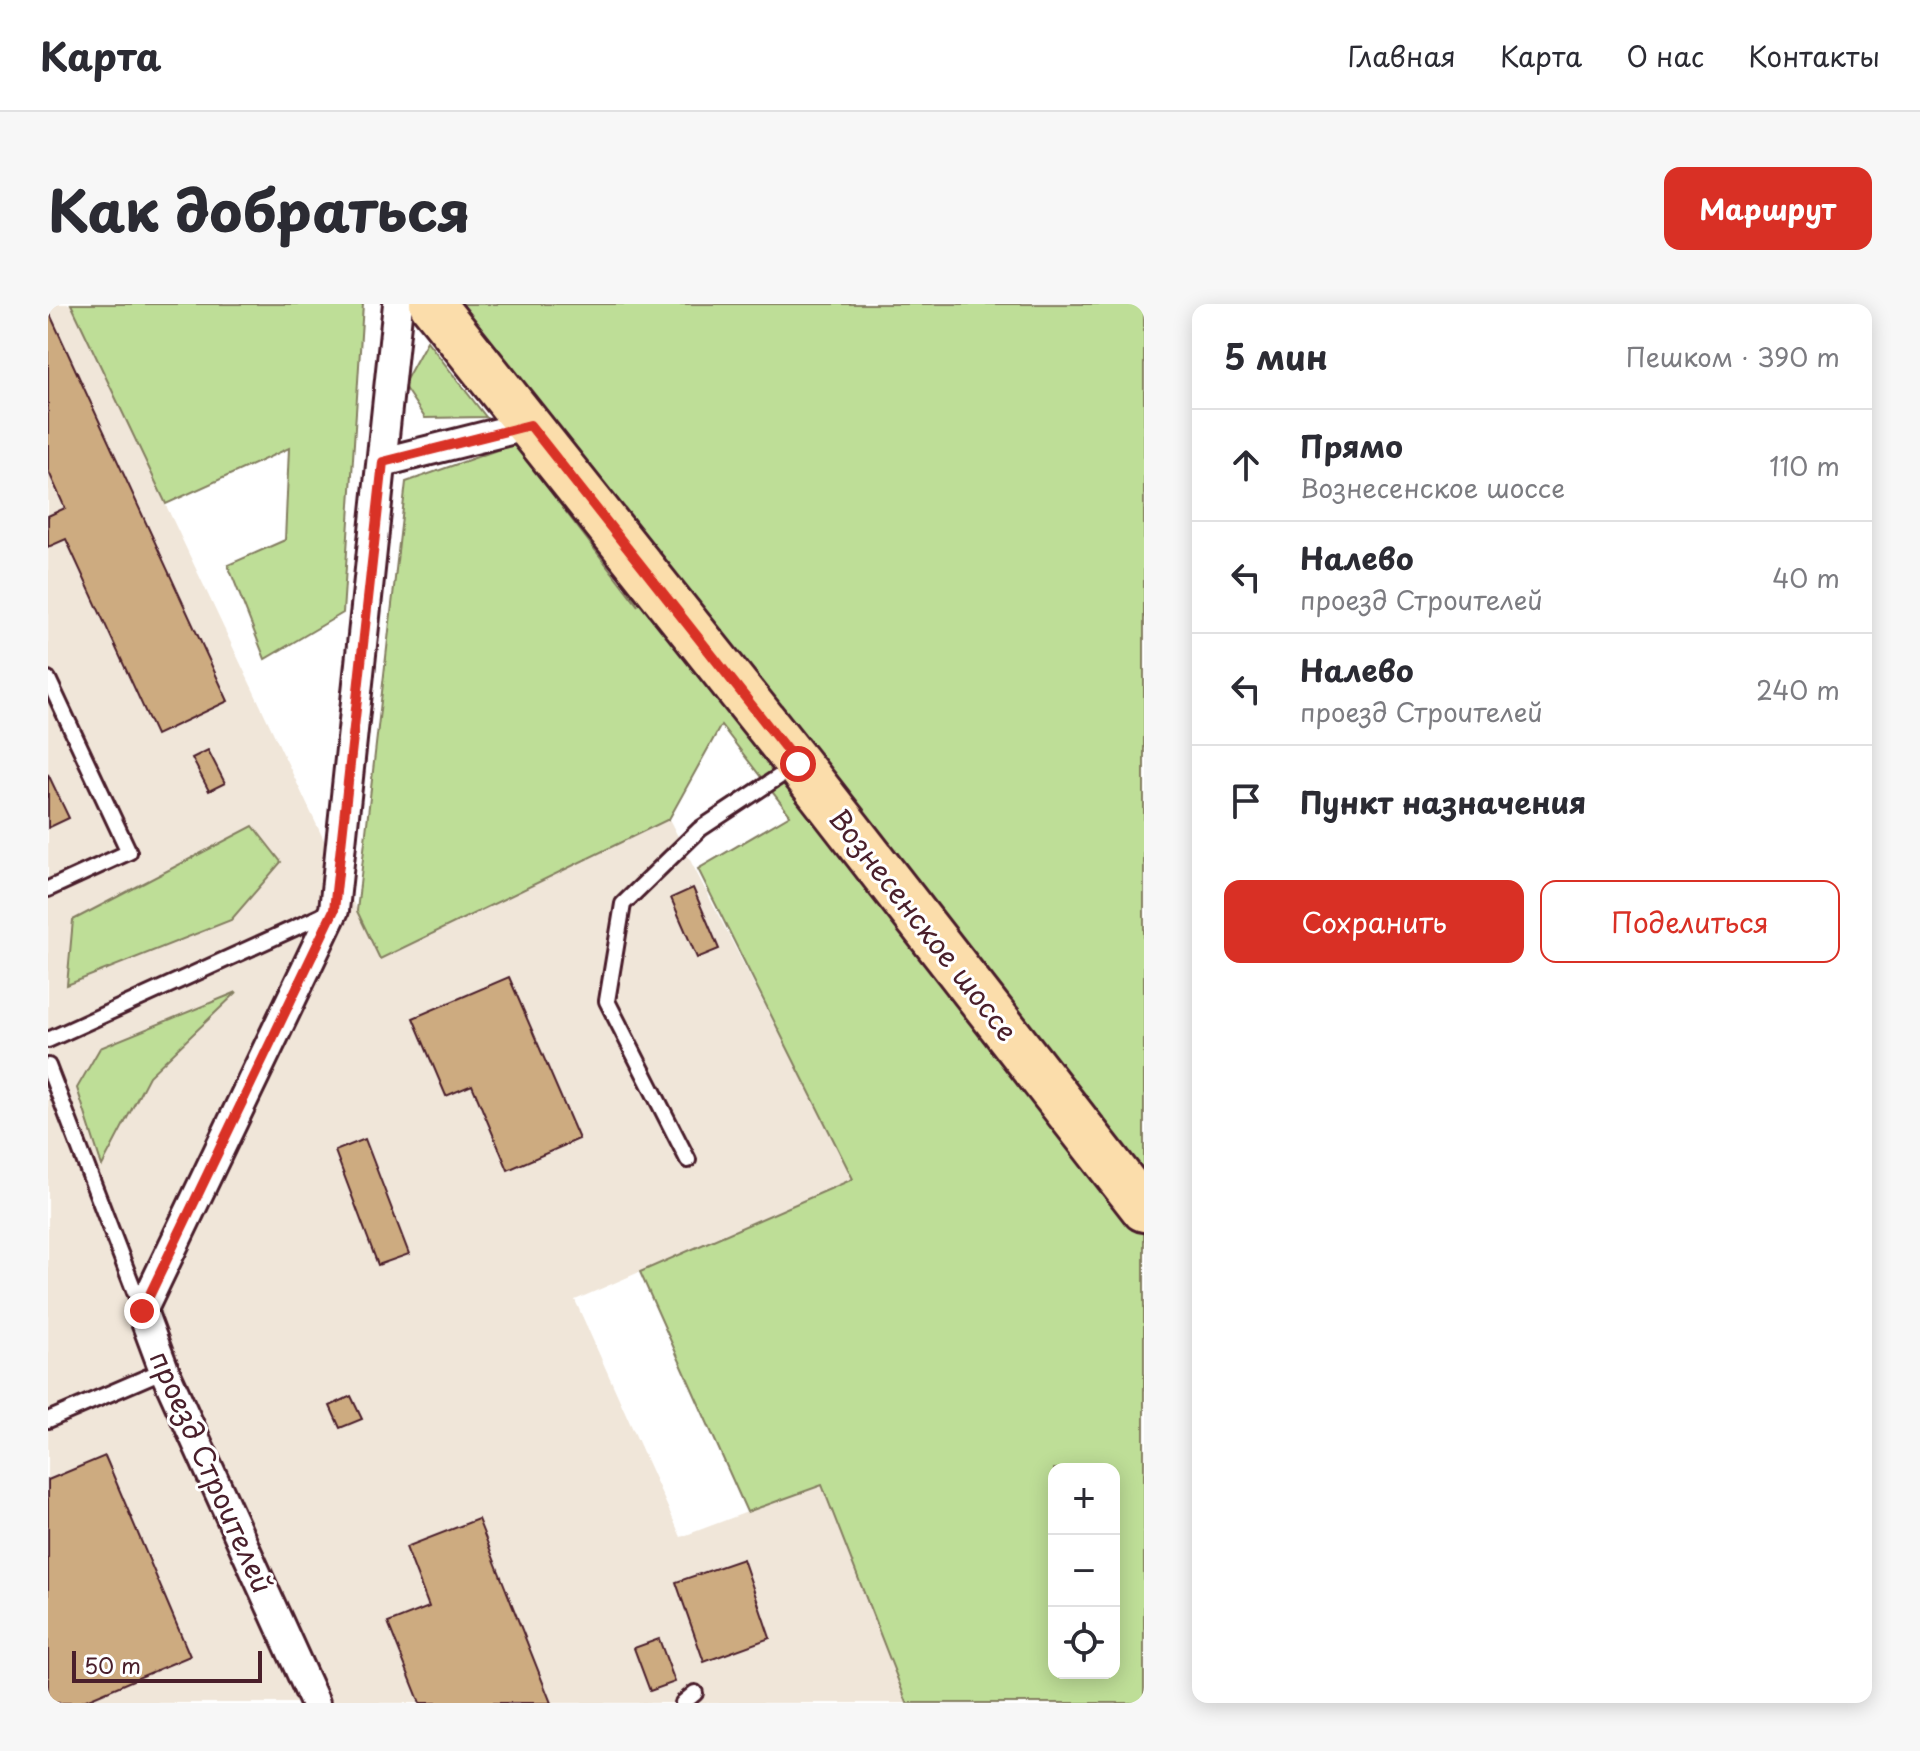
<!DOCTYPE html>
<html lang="ru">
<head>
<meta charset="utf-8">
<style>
  body { margin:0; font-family:"Playpen Sans",sans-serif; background:#f7f7f7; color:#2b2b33 }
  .controls { position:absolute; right:24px; bottom:24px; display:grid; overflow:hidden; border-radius:16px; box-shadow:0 4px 20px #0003 }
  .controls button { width:72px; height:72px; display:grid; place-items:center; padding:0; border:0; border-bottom:2px solid #e1e1e2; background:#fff; color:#2b2b33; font:40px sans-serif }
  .scale { position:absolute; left:24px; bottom:20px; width:190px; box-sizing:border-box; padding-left:8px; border:4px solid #4a1f2b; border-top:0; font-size:22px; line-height:28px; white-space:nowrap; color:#4a1f2b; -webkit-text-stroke:6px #fff; paint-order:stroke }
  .stop { position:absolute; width:24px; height:24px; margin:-18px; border:6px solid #d93025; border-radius:50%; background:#fff }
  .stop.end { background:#d93025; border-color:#fff; box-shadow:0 2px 8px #0008 }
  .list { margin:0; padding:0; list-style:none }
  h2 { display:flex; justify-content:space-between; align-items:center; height:104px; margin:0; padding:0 32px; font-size:34px }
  h2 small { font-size:26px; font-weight:400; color:#7c7c81 }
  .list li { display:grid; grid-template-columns:52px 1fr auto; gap:24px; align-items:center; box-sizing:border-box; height:112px; padding:0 32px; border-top:2px solid #e1e1e2 }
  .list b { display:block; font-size:30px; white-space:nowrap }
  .list p { margin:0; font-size:26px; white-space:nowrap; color:#7c7c81 }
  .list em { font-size:26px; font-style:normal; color:#7c7c81 }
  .actions { display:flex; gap:16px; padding:24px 32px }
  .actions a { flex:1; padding:18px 0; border:2px solid #d93025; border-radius:16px; text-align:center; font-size:28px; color:#d93025 }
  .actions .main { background:#d93025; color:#fff }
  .icon { flex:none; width:44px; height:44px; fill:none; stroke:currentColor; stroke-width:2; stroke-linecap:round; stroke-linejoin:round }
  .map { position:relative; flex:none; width:1096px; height:1399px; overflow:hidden; border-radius:16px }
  header { display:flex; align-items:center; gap:48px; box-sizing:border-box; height:112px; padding:0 40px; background:#fff; border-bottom:2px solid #e1e1e2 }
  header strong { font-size:38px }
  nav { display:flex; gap:44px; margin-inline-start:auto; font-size:28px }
  .intro { display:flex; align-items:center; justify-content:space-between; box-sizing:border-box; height:192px; padding:0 48px }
  h1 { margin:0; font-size:56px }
  .button { padding:20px 36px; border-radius:16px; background:#d93025; color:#fff; font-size:28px; font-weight:700 }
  main { display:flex; gap:48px; padding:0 48px }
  aside { flex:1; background:#fff; border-radius:16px; box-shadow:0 4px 20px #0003 }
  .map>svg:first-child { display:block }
</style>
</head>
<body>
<header>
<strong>Карта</strong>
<nav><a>Главная</a><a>Карта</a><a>О нас</a><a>Контакты</a></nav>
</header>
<div class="intro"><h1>Как добраться</h1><a class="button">Маршрут</a></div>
<main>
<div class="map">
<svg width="1096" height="1399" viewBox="0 0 1096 1399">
  <rect width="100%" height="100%" fill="#fff"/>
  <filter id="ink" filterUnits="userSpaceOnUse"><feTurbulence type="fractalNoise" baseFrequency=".0125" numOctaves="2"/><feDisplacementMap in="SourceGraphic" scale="16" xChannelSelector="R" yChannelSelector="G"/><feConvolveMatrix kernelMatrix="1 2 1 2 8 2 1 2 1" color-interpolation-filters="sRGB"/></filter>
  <g filter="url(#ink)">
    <path fill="#f0e6d9" d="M0,0h23l309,655 289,-140 185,360 -279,121 106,237 140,-53 86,219h-859z"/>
    <g fill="#bede97" stroke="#847e61" stroke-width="2" fill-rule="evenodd">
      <path d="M23,0h292l-20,309 -78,46 -37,-94 57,-25 4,-92 -123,56z"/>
      <path d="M402,0h694v1399h-237l-85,-218 -75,27 -107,-240 213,-93 -155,-310 92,-54 -69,-90 -52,94 -289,140 -23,-48 49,-429 108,-38 124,162zM1006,1165h60v204h-60z"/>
      <path d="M379,37l59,76 -61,1 -22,-33z"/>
      <path d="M205,522l28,36 -50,58 -164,65 6,-65z"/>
      <path d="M189,688l-88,84 -47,90 -25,-78 23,-40z"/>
    </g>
    <g fill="#cdab80" stroke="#4a1f2b" stroke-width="2">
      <path d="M0,6l180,391 -72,34 -90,-196 -18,8v-31l17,-8 -17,-38z"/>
      <path d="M160,446l17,33 -16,8 -17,-33z"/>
      <path d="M0,470l21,44 -21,10z"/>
      <path d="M645,584l26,61 -22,9 -26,-60z"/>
      <path d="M461,673l70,162 -71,31 -36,-85 -26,11 -33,-78z"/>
      <path d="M317,835l44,115 -31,11 -43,-114z"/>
      <path d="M303,1092l11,23 -22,9 -10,-22z"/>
      <path d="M57,1152l85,200 -111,47h-31v-223z"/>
      <path d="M430,1215l73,184h-131l-32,-80 41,-16 -23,-60z"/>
      <path d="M695,1255l27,79 -66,24 -28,-80z"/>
      <path d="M611,1335l16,43 -25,9 -16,-43z"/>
    </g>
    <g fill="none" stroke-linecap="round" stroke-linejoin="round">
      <g stroke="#4a1f2b" stroke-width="20">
        <g id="lane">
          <path d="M0,375l81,173 -81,37"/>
          <path d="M0,736l282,-128"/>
          <path d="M0,762l93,242"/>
          <path d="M640,856l-81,-159 16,-97 77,-75 95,-63"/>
          <path d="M0,1116l116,-50"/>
          <path d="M635,1399l12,-10"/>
        </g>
      </g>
      <g stroke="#4a1f2b" stroke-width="34">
        <g id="street">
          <path d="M335,158l147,-37"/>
          <path d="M267,1399l-151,-333 -22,-59 192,-401 64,-606"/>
        </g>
      </g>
      <g stroke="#4a1f2b" stroke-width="50">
        <path id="primary" d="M384,0l366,460 346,445"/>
      </g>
      <use href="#lane" stroke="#fff" stroke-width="14"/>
      <use href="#street" stroke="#fff" stroke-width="28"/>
      <use href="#primary" stroke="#fbddab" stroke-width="44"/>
    </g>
  </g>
  <g fill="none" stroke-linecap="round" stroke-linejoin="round" filter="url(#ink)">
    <path stroke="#d93025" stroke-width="10" d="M94,1007l192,-401 49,-448 147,-37 268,339"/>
  </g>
  <g text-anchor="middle" stroke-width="6" stroke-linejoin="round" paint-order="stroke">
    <g font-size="28" fill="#4a1f2b" stroke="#fff">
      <text transform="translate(875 621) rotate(52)" y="10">Вознесенское шоссе</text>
      <text transform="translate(163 1168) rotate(66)" y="10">проезд Строителей</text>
    </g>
  </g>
</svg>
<div class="controls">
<button>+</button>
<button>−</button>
<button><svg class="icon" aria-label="locate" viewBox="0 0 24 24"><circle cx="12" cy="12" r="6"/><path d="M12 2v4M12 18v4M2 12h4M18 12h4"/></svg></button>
</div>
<div class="scale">50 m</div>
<div class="stop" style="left:750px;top:460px"></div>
<div class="stop end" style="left:94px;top:1007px"></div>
</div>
<aside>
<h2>5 мин<small>Пешком · 390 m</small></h2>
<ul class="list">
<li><svg class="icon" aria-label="ahead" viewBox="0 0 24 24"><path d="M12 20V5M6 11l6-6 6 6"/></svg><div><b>Прямо</b><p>Вознесенское шоссе</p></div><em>110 m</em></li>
<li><svg class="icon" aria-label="left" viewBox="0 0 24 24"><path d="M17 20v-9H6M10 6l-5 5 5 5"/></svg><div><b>Налево</b><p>проезд Строителей</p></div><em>40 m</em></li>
<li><svg class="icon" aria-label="left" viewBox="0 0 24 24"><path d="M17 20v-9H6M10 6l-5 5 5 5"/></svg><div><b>Налево</b><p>проезд Строителей</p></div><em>240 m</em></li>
<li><svg class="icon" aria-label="arrive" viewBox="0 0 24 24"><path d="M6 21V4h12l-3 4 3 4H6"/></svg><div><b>Пункт назначения</b></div></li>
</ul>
<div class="actions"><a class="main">Сохранить</a><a>Поделиться</a></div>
</aside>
</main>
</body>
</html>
